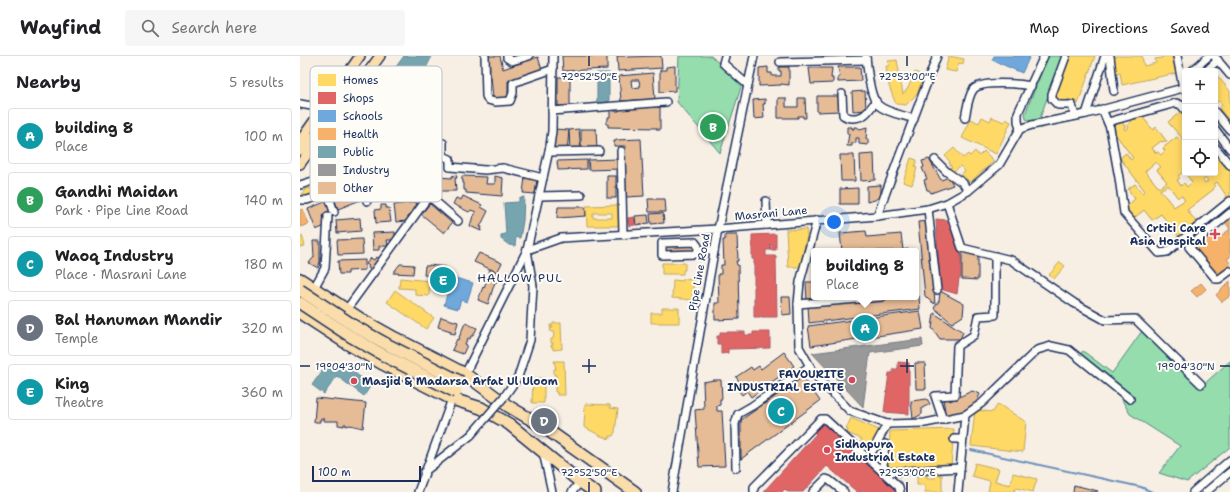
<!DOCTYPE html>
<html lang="en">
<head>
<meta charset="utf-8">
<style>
  body { margin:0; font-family:"Shantell Sans",sans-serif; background:#f6f6f6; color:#202124 }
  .controls { position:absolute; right:12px; top:12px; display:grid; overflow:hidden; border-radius:4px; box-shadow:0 2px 10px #0003 }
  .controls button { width:36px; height:36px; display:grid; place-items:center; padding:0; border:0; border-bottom:1px solid #e0e0e0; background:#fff; color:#202124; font:20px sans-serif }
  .scale { position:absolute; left:12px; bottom:10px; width:109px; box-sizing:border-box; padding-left:4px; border:2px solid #1b2f5e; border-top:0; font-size:11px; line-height:14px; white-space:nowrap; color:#1b2f5e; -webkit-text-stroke:3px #fdfcf7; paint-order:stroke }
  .you { position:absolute; left:534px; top:166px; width:14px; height:14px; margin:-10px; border:3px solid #fff; border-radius:50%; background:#1a73e8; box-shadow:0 0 0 6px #1a73e833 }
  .badge { display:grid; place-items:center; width:26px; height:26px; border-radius:50%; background:#d93025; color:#fff; font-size:13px; font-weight:700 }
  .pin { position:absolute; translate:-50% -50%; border:2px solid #fff; box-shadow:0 1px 4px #0006 }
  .popup { position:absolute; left:511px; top:192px; width:108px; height:52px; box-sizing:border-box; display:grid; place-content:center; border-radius:4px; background:#fff; filter:drop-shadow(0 1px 3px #0005); font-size:13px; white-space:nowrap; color:#757577 }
  .popup b { font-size:15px; color:#202124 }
  .popup::after { content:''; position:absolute; left:50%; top:100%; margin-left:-8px; border:8px solid transparent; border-top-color:#fff }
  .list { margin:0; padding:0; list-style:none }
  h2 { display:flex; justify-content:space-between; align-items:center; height:52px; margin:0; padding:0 16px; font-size:17px }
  h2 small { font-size:13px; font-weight:400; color:#757577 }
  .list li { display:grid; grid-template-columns:26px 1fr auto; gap:12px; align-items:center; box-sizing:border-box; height:56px; margin:0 8px 8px; padding:0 8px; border:1px solid #e0e0e0; border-radius:4px }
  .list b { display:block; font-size:15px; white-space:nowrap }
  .list p { margin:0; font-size:13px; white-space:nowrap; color:#757577 }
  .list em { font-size:13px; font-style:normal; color:#757577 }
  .icon { flex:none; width:22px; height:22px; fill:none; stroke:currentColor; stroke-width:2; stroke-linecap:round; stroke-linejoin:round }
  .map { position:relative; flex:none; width:930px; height:436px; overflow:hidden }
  header { display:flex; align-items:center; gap:24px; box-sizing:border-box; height:56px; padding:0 20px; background:#fff; border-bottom:1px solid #e0e0e0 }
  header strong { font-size:19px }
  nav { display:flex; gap:22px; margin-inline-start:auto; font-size:14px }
  .search { width:280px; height:36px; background:#f6f6f6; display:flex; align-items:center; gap:10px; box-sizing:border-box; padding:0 14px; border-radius:4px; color:#757577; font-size:15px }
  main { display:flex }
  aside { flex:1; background:#fff }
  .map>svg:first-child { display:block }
</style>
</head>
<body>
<header>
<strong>Wayfind</strong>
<div class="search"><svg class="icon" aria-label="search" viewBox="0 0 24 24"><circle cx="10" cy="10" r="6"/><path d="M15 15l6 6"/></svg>Search here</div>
<nav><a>Map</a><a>Directions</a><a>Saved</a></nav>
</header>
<main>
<aside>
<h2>Nearby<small>5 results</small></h2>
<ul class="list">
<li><span class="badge" style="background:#0f9aa8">A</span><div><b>building 8</b><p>Place</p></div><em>100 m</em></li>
<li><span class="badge" style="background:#2e9e5b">B</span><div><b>Gandhi Maidan</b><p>Park · Pipe Line Road</p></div><em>140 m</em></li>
<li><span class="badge" style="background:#0f9aa8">C</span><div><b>Waoq Industry</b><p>Place · Masrani Lane</p></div><em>180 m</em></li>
<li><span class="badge" style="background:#6b7280">D</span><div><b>Bal Hanuman Mandir</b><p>Temple</p></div><em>320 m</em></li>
<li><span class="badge" style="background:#0f9aa8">E</span><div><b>King</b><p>Theatre</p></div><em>360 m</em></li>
</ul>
</aside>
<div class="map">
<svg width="930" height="436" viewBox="0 0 930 436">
  <rect width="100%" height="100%" fill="#f8efe4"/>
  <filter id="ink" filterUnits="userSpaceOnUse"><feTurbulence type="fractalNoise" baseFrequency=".025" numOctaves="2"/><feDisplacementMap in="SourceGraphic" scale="8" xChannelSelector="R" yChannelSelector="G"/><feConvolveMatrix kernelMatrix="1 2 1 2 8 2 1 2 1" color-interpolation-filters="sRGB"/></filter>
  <g filter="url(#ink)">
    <g fill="#95ddac" stroke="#588685">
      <path d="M379,0h32l17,16 16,6 -24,75 -43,-51z"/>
      <path d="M748,0h14l-22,62 -8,4 -6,-3 -1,-5z"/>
      <path d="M842,275l61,54 27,-24v86l-43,35 -28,-9 21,-27 -50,-32 -16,-28 -36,-30 5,-5 29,22z"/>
    </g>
    <g fill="#ffd966" stroke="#bba664" fill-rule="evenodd">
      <path d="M649,0l15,3 -1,5 -4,-1 -3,9 -11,-2z"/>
      <path d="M768,0h27l-17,48 -8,-2 1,-2 -3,-1 -1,4 -14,-4z"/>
      <path d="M816,0h26l2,10 12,-3 -1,-4 7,-1v-2h11l4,17 -55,12 -2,-13 -4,1 -3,-16z"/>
      <path d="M597,4l6,34 5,-6 7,-16 9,4 -7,18 -11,11 -9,-1 -2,-2 -6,-16 -3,-20h3l-1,-5z"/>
      <path d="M915,17l15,18v31l-11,-14 3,-3 -3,-4 -4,3z"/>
      <path d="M883,54l2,3v60l-1,-2 -6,5 2,2 -3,2 4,6 3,-3 3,4 5,-5 -7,-9h17l-1,1 4,4 -2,2 2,3 3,-2 -3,-4 4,-4h6l1,-4 -1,-2v-8l4,-3 11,14v26l-2,2 -11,-16 -3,2 2,2 -3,2 1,1 -27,21 11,14 -8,6 -5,-7 -3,2 5,7 -7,6 -19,-24 -9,6 -8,-10 -10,8 -9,-10 10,-9 -7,-10 7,-5 7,9 3,-2 -25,-33 6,-5 5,7 2,-2 -22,-30 9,-8 5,6 -1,2 1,2 4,-3 -2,-2 13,-11 13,16 3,-3 11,15 -1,1 -2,-2 -2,1 -1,-1 -9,7 4,5 2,-1 3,3 4,-4 -2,-3 14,-11 3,3 2,-2 -14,-16zM856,106l5,5 -4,3 10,12 -8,6 -14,-17zM868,129l10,13 3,-3 4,5 -11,7 -14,-17z"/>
      <path d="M883,54l2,3v60l-1,-2 -6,5 2,2 -3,2 4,6 3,-3 3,4 5,-5 -7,-9h17l-1,1 4,4 -2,2 2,3 3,-2 -3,-4 4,-4h6l1,-4 -1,-2v-8l4,-3 11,14v26l-2,2 -11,-16 -3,2 2,2 -3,2 1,1 -27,21 11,14 -8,6 -5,-7 -3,2 5,7 -7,6 -19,-24 -9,6 -8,-10 -10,8 -9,-10 10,-9 -7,-10 7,-5 7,9 3,-2 -25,-33 6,-5 5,7 2,-2 -22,-30 9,-8 5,6 -1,2 1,2 4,-3 -2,-2 13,-11 13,16 3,-3 11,15 -1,1 -2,-2 -2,1 -1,-1 -9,7 4,5 2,-1 3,3 4,-4 -2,-3 14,-11 3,3 2,-2 -14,-16zM856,106l5,5 -4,3 10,12 -8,6 -14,-17zM868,129l10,13 3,-3 4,5 -11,7 -14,-17z"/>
      <path d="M682,61l8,4 2,-4 12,5 2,-3 5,3 -15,32 -34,-16 9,-19 8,4z"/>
      <path d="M654,92l9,10 5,-4 2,2 5,-5 4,5 5,-5 10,10 -24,21 -9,-8 4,-3 -5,-5 -7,6 -3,-4 2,-1 -3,-4 1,-1 -5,-6z"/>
      <path d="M611,102l6,2 -2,7 2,1 -5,17 -9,-3z"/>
      <path d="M87,107l2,8 -23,6v-2l-15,4 -2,-7z"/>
      <path d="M40,119l4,10 -39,14 -3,-6 2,-1v-2l7,-2 1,3h2l-2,-6 5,-2v2l4,-1 -1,-2 3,-1v2l5,-3 3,4 3,-1 -2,-5z"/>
      <path d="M319,149v21h-32l-1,-20zM293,157h19v5h-19z"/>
      <path d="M506,173l1,7 -7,31h-12l-2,-37z"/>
      <path d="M2,179l3,11 -5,1v-11z"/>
      <path d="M760,206l5,4 -11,13 -5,-4z"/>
      <path d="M362,207h23v7h-2v4h-21z"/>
      <path d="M100,222l30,3 -1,15 -14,-1v-6l-16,-1z"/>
      <path d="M383,223l11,1 -2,20 -20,-2 1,-18 10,1z"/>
      <path d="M95,234l39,28 -8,11 -39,-27z"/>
      <path d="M362,252h17v15h-28v-10h11z"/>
      <path d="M253,267h8l1,26 -9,1v-3h-2v-2h2v-2h-2v-4h2l1,-7h-3l-1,-4h3v-1h-3v-2h3z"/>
      <path d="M254,305h10l1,34h-8v-3h-2v-4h1l-2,-8h2v-5h-2v-6h2z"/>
      <path d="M233,322h11v25h-12z"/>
      <path d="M285,348l25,1v3l8,1 -3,23 -2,4h-3v3l-9,-3 -17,-9z"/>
      <path d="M698,348l28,18 -3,30 -52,-6 4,-36 18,2z"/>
      <path d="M551,362l28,12 -9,21 -8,-4 1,-3 -3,-1 2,-4 -15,-6 1,-3 -2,-1z"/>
      <path d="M654,373l-3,38 -63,2 2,-38z"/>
      <path d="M675,407l24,6 -4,12 15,4 3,-12 24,6 -4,13 -17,-4 -2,4h-26l2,-11 -18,-5z"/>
      <path d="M627,419v3h8v-3h7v17h-17v-7h-8v-9z"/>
    </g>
    <g fill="#e06666" stroke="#a55664">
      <path d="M36,94h17l3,12 -31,10 -4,-6 11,-13z"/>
      <path d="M334,161l1,8 -6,1 -1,-8z"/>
      <path d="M636,163l10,1 6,5 1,8h2l4,16 2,1v28h-2l-2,16 -17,-5z"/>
      <path d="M476,178v16h-4v-5h-2l1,5h-5v6h10l1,61h-23v-58h-2v-24z"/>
      <path d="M420,276h25v3h8v-3h17v16l-42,1v4l-7,1v-10h-4v-8h3z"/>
      <path d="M598,306l11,1v51l-25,-2 5,-39h4v-4h5z"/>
      <path d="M521,366l76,66 -3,4h-37l-30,-26 -24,26h-15l-3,-3 -3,3 -18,-1 52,-57 -3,-3z"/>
    </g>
    <g fill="#6fa8dc" stroke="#5684b6">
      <path d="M694,0h36l-8,17 -30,-13z"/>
      <path d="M152,221l21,6 -6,19 -6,-2 -3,9 -14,-4z"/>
    </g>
    <g fill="#f6b26b" stroke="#b48b67">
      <path d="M3,153l6,15 -9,3v-17z"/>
      <path d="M930,162v39l-3,2 3,4v3l-14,10 -23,-32 21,-15 6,8 10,-8 -5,-7z"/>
      <path d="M930,225v15l-8,6 -6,-7z"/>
      <path d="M901,227l5,6 -9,8 -6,-6z"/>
    </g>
    <g fill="#76a5af" stroke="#5b8297">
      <path d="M104,0h28l-21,42 -6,7 -33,3 -3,-1 1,-5z"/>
      <rect x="297" y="17" width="12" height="30"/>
      <path d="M224,141l-1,24 -3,17 -4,-1 -1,9 -6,-1 -8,-6v-4l5,-1 -2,-31 15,-1v-4z"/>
      <path d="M40,306l31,23 -7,11 -27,-20 -13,18 -12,-9 15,-21 6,4 1,-2 2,1z"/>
    </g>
    <path fill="#999" stroke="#737987" d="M622,283l1,7 -53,7 -7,54 -51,-54z"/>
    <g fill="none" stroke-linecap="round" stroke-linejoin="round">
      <path stroke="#6b90bd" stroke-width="2" d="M671,394l170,37 11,5"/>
    </g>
    <g fill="#e6bc96" stroke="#1b2f5e" fill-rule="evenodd">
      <path d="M189,0h11l3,13 35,-12 4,13 -34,11v15l-3,2h-12l-2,-22h-3l-1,-5h3z"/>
      <path d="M262,0h45v13l-44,2z"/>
      <path d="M317,0h9l1,1 34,-1 1,12 -44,3z"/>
      <path d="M375,10v25l-15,1v-22h6v-3z"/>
      <path d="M468,11v6h4v3h9v-5h-2v-4h10v18l-8,-1v1l-22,1v-18z"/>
      <path d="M538,11h22l1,14 -23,1v-5h2z"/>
      <path d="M509,12h23l-1,10h2v5l-22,1z"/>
      <path d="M353,17l2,26 -34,2 -2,-25zM331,24h8l1,7 -8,1z"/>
      <rect x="258" y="21" width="12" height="29"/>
      <path d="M565,35l1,19 -13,1 -1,-19z"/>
      <path d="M517,40h22l1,15 -23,1z"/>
      <path d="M478,42h8v9h12v-9h7l1,20h-3v-2h-5v2h-20z"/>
      <path d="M465,43v5h-2l1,14 -10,1 -1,-19z"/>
      <path d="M334,51h26v23h-3v-2l-49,-1v-3h-2l1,-3 1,-1v-3h2v-8h4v2h5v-2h4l1,-1h1v1l8,-1z"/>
      <path d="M96,65h18v1l24,-1v11h-42z"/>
      <path d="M547,71h5v2h2v-2h3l3,2 7,-2 -1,12h2v6l-9,-1v-6h-3v5h-4v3h-5l2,-12h-2z"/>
      <path d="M255,73l14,1 -2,22 -13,-1z"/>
      <path d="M279,73l2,21 -11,2 -1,-22z"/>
      <path d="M281,73h15l1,21h-16z"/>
      <path d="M341,83l3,57 -18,1 -2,-49h2v-2h-12v-5h2v-1z"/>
      <path d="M574,98l1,26 -14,1 -1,-26z"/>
      <path d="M540,99h14l1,26h-14z"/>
      <path d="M319,103v10l-30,1 -1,-10z"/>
      <path d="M629,103l12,21 8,-3 4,8 -22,8 -2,-3h-2l-3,-10 3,-1 -5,-11 2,-1 -2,-6z"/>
      <path d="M287,104v9l-29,1 -1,-9z"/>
      <path d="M128,118l1,18h-6v2l-14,1 -1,-20z"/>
      <path d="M156,119l1,3h-2l1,13h-18l-1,-14 15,1v-2z"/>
      <path d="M162,120l25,1 -1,7h9v-8l8,2 -1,18 -36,-3v-3h-2v-7h-1v-3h-1z"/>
      <rect x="307" y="120" width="9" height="22"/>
      <path d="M225,121l12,2 -2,15 -12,-1z"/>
      <path d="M96,122l2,18 -26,3 -1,-5 2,-1 -1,-1h-2l-1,-7 8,-3v2h3l1,6 4,-1 -1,-7 5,-1v-2z"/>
      <path d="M581,129v10l-6,5 -8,2v-16z"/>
      <path d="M558,132v16h-18v-15z"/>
      <path d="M59,133l4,10 -25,10 -3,-8 6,-2 -1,-3 4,-1v2l11,-4 -1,-2z"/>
      <path d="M163,140l19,9 -1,2 7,4 -8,16h2l-1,4 -11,-5 3,-10h1l2,-4 -5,-2 -2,2 -16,-8 3,-6 5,2z"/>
      <path d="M348,143h17l1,13h-17z"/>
      <path d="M27,145l4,12 -8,3 4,9 -11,5 -8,-21z"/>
      <path d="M117,146l-2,8 -8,11 -11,1 -2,-17z"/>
      <path d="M130,148l22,19 -8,10 -23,-19z"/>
      <path d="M81,149h5v3h3l2,14 -15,1 -1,-13 6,-1z"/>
      <path d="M258,151h27l1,9 -29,2z"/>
      <path d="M363,157l1,10 -13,1 -1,-10z"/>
      <path d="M348,159l1,8 -13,2 -1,-9z"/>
      <path d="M60,162l1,13 -24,2 -1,-13z"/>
      <path d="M628,165l7,83 -6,-4 -4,-4 -7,-74z"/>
      <path d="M566,175l1,6 34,-3 2,16 5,-1v2h-43v-2l-23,2 -2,-18z"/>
      <path d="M95,176v8h-8l1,6h-9v4h-6l-1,-17z"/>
      <path d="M425,179h12l1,26h-2l1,4h1l1,54 -24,1v-17h4l-1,-29h3v-9h3l-1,-25h2z"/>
      <path d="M62,183l1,15 -25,1 -1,-15z"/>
      <path d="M13,185h7v21l-2,6 -9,-5 5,-6z"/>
      <path d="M363,188h31l3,9 -34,1z"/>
      <path d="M662,196l16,2v26l-16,-1z"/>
      <path d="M179,197l23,10 -5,9 -23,-10z"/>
      <path d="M76,201l4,2 -7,12 -5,-3 1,-2 -3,-2 5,-6 3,2z"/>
      <path d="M65,204v10l-17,1v3h-9l-1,-13z"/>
      <path d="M100,208l14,1 -1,9 -20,-1z"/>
      <path d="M129,209l17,2 -1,11 -21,-3 1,-9h4z"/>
      <path d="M190,213l7,3v3l2,2 -2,5h-2l-7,22 -10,-4 5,-13 1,1z"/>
      <path d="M506,226h8v15h50l-57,5z"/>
      <path d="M640,235l24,13 -1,12 -11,7 -18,-15 5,-7z"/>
      <path d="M616,240h3l1,13 -111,14 -1,-18 94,-8h14z"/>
      <path d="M481,241h9l1,17 -9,1z"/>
      <path d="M620,255l3,18 -112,17 -3,-20z"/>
      <path d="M634,257l29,19 -3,7h-20l-8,-11z"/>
      <path d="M141,261l17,5 -3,12 -5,-1 1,-2 -13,-4z"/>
      <path d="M165,267l12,5 -4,8h-2l-1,3 -2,-1 -3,6 2,1 -4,9 -11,-4 5,-11 1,1z"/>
      <path d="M484,296l10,14 -43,31 -4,-6 -5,4 -6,-8 5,-3 -5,-7 15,-10 2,3 6,-4 2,3z"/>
      <path d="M615,307h10l1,26h-10z"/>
      <path d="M503,321l17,24 -79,58v-39z"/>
      <path d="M414,324h7l1,19h-2v6l-3,1v5h5l3,55 -26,1 -4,-57 9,-1 -1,-27z"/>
      <path d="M672,335l8,3 -5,11 -17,9 -12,3 -3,-18 5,-1 2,3z"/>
      <path d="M16,342l50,5 -3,25 -13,-3 -4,1v-2h-2v2l-6,-1v-4h-15l1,-2h-4v3h-6z"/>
      <path d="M627,343l3,5 -8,4v6l-9,5 -2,-18z"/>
      <path d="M774,429l24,6 -1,1h-24z"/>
    </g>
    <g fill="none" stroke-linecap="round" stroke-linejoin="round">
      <g stroke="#1b2f5e" stroke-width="10">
        <g id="minor">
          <path d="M185,0l1,40 2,4 7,2 15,-1 3,-8v-10l40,-14"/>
          <path d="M207,0v2l5,3 17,-5"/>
          <path d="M425,0l-2,7 2,2 23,20"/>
          <path d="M566,0c1,11 4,42 12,49 9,8 25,10 36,14"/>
          <path d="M766,0l-14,38v5l6,6h14l3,11"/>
          <path d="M810,0l4,35"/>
          <path d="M877,0l6,32 2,2"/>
          <path d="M914,0l16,19"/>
          <path d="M480,6l86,-2"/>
          <path d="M892,15l17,-15"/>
          <path d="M906,15l12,-11"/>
          <path d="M542,38l1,21c3,2 5,3 9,3 14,0 16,-7 24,-17"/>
          <path d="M45,47c21,11 39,9 62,6"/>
          <path d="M0,48l23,4"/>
          <path d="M802,53l8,19 9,50 5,35 35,40 8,-1 63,-51"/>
          <path d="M252,55l114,-9"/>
          <path d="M915,56l15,18"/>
          <path d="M786,58l19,-58"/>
          <path d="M665,62c2,-9 3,-21 8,-28 7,-10 47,-6 58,-4"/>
          <path d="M808,66l68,-19 5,2 4,5"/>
          <path d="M720,73l-2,-8v-8l26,-57"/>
          <path d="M915,73l15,20"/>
          <path d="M17,85l126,2v13l7,3v8l35,3 18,-2 40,10"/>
          <path d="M91,85l5,30 3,2 37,-3"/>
          <path d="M915,91l15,18"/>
          <path d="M321,95l2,83"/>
          <path d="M249,96l50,-1"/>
          <path d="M635,104l12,12 16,11 5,8"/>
          <path d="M62,127l5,18"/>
          <path d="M0,129l77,-24h13l2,13 -5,1 -80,25h-7"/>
          <path d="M28,138l6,18"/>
          <path d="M239,140l42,-1"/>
          <path d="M466,145l1,24"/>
          <path d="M647,147l15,45 49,12 63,43 31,17 30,-1 66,65"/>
          <path d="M628,153l9,81"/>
          <path d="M930,157l-41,34 27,32h3l11,-8"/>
          <path d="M577,160l60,-160"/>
          <path d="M517,164l-17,62 -2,22 1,43 16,28 35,36 37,13 38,-1 40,-8 17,-12 55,-53 14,-4 18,4 61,49"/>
          <path d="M395,186l3,4v8l-36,1v-12z"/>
          <path d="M227,194l34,-12 157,-9 159,-13 51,-7 19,-6 21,-12 31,-26 21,-36 12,-4 54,-11 97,-26"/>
          <path d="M398,194h16"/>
          <path d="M14,232l11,-20 3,-52"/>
          <path d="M498,248l84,-7"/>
          <path d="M47,253l82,-113 29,25"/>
          <path d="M165,318l62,-124 23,-104 2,-15 1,-75"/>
          <path d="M204,341l14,-20 12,-37 3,-54 -6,-36"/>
          <path d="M643,364l-8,-24 20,-1 2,-49 17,-11 4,-19 17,-1v-59"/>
          <path d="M654,383h9"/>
          <path d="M585,388l-2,21 3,6 4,1 70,-4"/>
          <path d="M243,396l9,40"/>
          <path d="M568,401l5,-7 14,-26"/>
          <path d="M436,412l-1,-44 3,-10 14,-8 58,-40"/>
          <path d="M124,416l47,-37"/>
          <path d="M118,436l34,-93"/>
          <path d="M272,436l8,-10"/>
          <path d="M372,436l46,-263 36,-173"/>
          <path d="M454,436v-5l67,-68h4l74,68 1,5"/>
          <path d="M513,436l13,-13 3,1 15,12"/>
          <path d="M658,436l7,-77"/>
          <path d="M893,436l37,-32"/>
          <path d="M906,436l24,-20"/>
        </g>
      </g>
      <g stroke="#1b2f5e" stroke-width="12">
        <g id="major">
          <path d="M0,85l60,-85"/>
          <path d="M0,94l10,-13"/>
          <path d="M0,108l80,-108"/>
        </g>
      </g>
      <g stroke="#1b2f5e" stroke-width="14">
        <g id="highway">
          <path d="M0,223l61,40 34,19 70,36 43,32 34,20 93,66"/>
          <path d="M0,257l46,30 35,20 71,36 29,9"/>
          <path d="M181,352l28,16 71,58 15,10"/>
        </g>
      </g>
      <use href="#minor" stroke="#fdfcf7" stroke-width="7"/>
      <use href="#major" stroke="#faddab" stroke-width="9"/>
      <use href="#highway" stroke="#faddab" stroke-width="11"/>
      <g stroke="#1b2f5e" stroke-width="10" stroke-linecap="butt">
        <path id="minor-bridge" d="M171,379l33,-38"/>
      </g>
      <g stroke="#1b2f5e" stroke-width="14" stroke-linecap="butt">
        <g id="highway-bridge">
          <path d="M0,234l56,37 34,19 71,36"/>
          <path d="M0,247l50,33 35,20 71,36"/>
        </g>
      </g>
      <use href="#minor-bridge" stroke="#fdfcf7" stroke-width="7"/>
      <use href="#highway-bridge" stroke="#faddab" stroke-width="11"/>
    </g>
  </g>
  <path fill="none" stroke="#1b2f5e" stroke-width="1.5" d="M289,0v10M607,0v10M289,303v14M607,303v14M0,310h10M282,310h14M600,310h14M920,310h10M289,426v10M607,426v10"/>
  <g fill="#d1495b" stroke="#fdfcf7" stroke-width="1.5">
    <path d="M913 172h4v4h4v4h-4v4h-4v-4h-4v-4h4z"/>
    <circle cx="552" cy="324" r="4"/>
    <circle cx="54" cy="325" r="4"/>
    <circle cx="527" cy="394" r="4"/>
  </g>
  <g text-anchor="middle" stroke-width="4" stroke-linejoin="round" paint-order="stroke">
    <g font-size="11" fill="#1b2f5e" stroke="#fdfcf7">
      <text transform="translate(471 157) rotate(-5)" y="4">Masrani Lane</text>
      <text transform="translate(399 216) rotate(-80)" y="4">Pipe Line Road</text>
    </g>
    <g font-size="11" font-weight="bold" fill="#1b2f5e" stroke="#fdfcf7" text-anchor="end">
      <text x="906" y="176">Crtiti Care<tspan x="906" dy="13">Asia Hospital</tspan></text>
      <text x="544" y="322">FAVOURITE<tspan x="544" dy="13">INDUSTRIAL ESTATE</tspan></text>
      <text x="62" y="329" text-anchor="start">Masjid &amp; Madarsa Arfat Ul Uloom</text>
      <text x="535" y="392" text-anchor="start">Sidhapura<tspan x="535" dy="13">Industrial Estate</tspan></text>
    </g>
    <g font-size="12" letter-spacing="1" fill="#1b2f5e" stroke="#fdfcf7">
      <text x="220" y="226">HALLOW PUL</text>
    </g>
  </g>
  <rect x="10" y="10" width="132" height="136" rx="6" fill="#fdfcf7" stroke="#b9bec9" stroke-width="1"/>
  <rect x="18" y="18" width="18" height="12" fill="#ffd966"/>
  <rect x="18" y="36" width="18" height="12" fill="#e06666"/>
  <rect x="18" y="54" width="18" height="12" fill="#6fa8dc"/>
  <rect x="18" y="72" width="18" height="12" fill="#f6b26b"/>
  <rect x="18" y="90" width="18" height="12" fill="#76a5af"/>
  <rect x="18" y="108" width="18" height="12" fill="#999"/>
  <rect x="18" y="126" width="18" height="12" fill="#e6bc96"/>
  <g font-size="11" fill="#1b2f5e">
    <text x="43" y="28">Homes</text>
    <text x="43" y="46">Shops</text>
    <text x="43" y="64">Schools</text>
    <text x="43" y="82">Health</text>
    <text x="43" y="100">Public</text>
    <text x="43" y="118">Industry</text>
    <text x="43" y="136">Other</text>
  </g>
  <g font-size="10" text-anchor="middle" fill="#1b2f5e" stroke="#fdfcf7" stroke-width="4" stroke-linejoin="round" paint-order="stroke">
    <text x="289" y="24">72°52'50"E</text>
    <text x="607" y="24">72°53'00"E</text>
    <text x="44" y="314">19°04'30"N</text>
    <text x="886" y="314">19°04'30"N</text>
    <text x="289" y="420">72°52'50"E</text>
    <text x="607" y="420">72°53'00"E</text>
  </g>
</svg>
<div class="controls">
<button>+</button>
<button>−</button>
<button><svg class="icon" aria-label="locate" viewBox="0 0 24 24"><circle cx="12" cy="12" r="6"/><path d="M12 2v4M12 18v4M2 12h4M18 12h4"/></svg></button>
</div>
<div class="scale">100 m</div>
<div class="you"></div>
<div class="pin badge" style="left:565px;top:272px;background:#0f9aa8">A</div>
<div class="popup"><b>building 8</b>Place</div>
<div class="pin badge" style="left:413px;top:71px;background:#2e9e5b">B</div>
<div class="pin badge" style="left:481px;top:355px;background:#0f9aa8">C</div>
<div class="pin badge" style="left:244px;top:365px;background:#6b7280">D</div>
<div class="pin badge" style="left:143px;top:224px;background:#0f9aa8">E</div>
</div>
</main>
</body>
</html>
